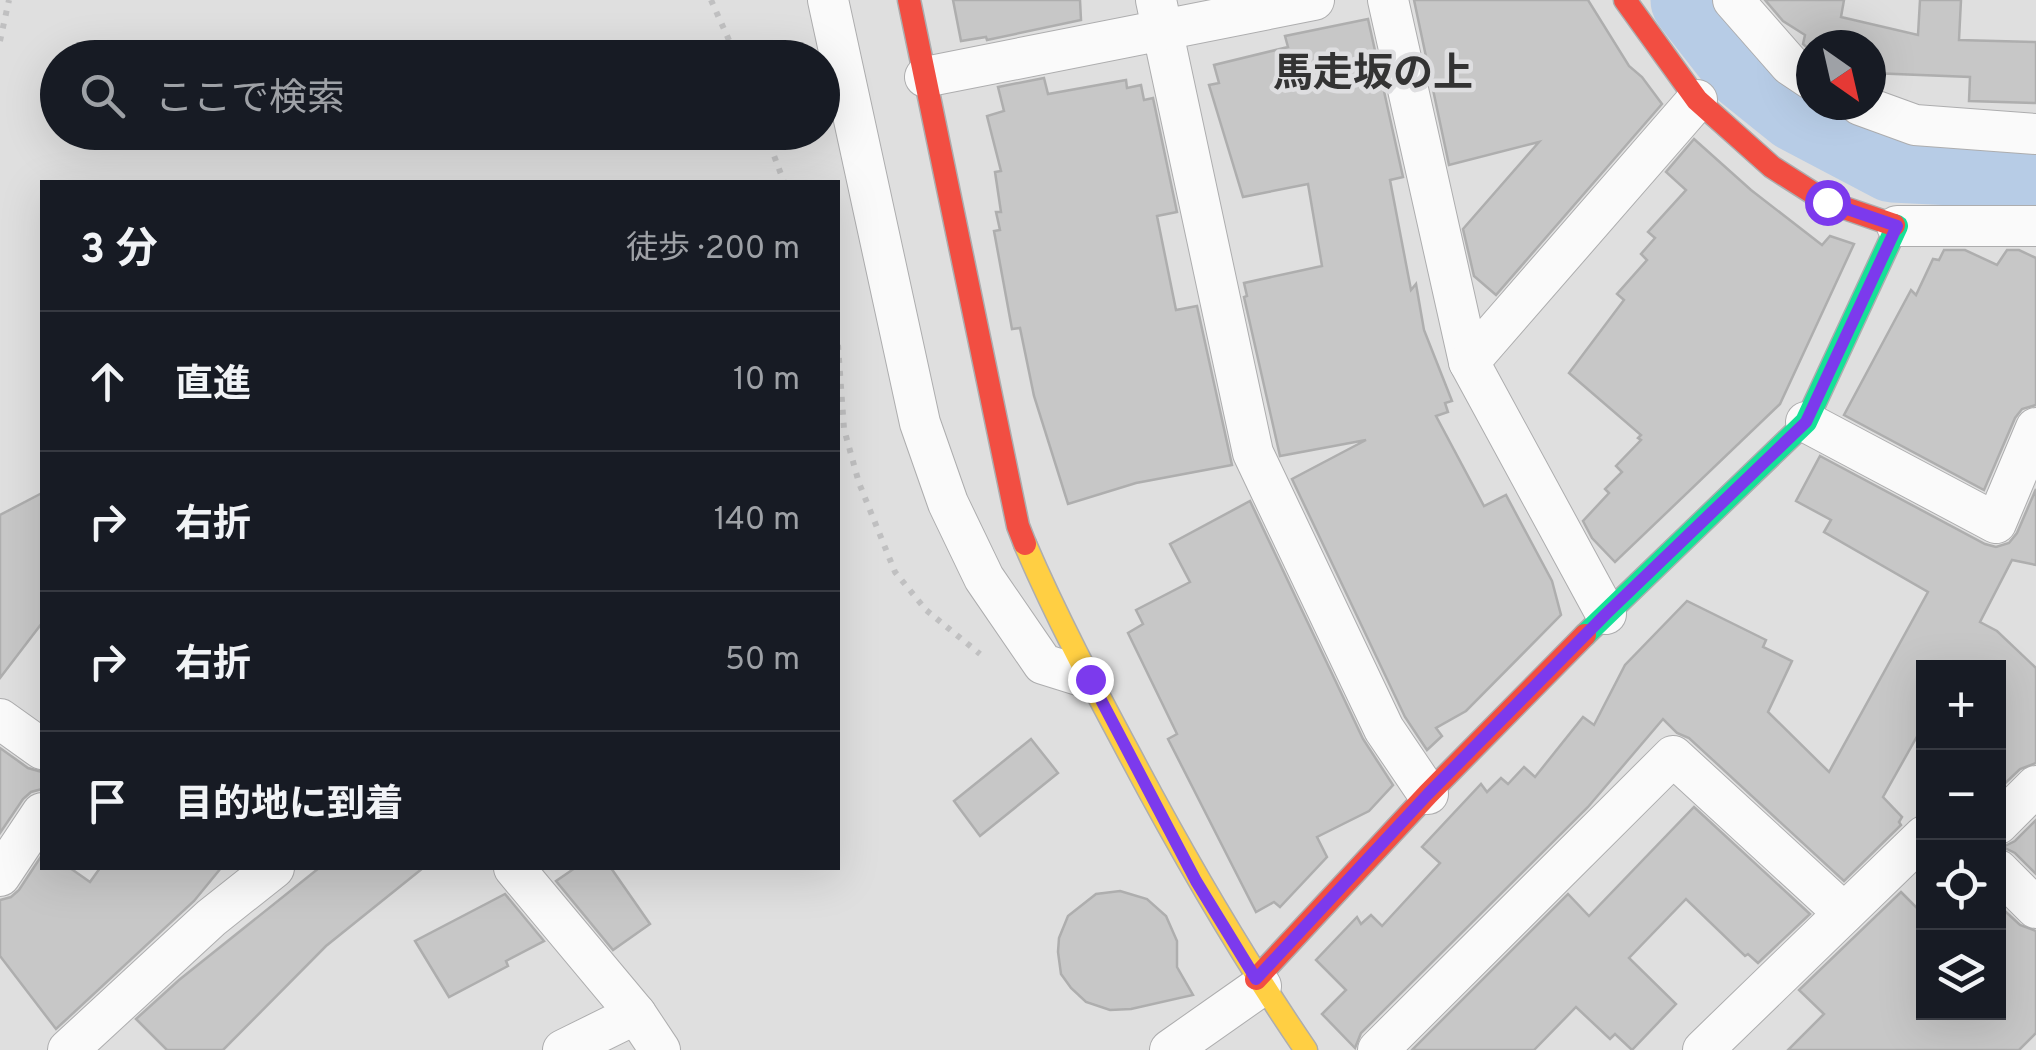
<!DOCTYPE html>
<html lang="ja">
<head>
<meta charset="utf-8">
<style>
  body { margin:0; font-family:Overpass,"Noto Sans JP",sans-serif; background:#20242c; color:#f1f3f6 }
  .controls { position:absolute; right:30px; bottom:30px; display:grid; overflow:hidden; border-radius:0px; box-shadow:0 10px 40px #0002 }
  .controls button { width:90px; height:90px; display:grid; place-items:center; padding:0; border:0; border-bottom:2px solid #363941; background:#171b24; color:#f1f3f6; font:50px sans-serif }
  .compass { position:absolute; left:1796px; top:30px; width:90px; height:90px; border-radius:50%; background:#171b24; box-shadow:0 10px 40px #0002; rotate:146deg }
  .stop { position:absolute; width:30px; height:30px; margin:-22px; border:8px solid #7c3aed; border-radius:50%; background:#fff }
  .stop.end { background:#7c3aed; border-color:#fff; box-shadow:0 2px 10px #0008 }
  .list { margin:0; padding:0; list-style:none }
  h2 { display:flex; justify-content:space-between; align-items:center; height:130px; margin:0; padding:0 40px; font-size:42px }
  h2 small { font-size:32px; font-weight:400; color:#9ea1a6 }
  .list li { display:grid; grid-template-columns:65px 1fr auto; gap:30px; align-items:center; box-sizing:border-box; height:140px; padding:0 40px; border-top:2px solid #363941 }
  .list b { display:block; font-size:38px; white-space:nowrap }
  .list em { font-size:32px; font-style:normal; color:#9ea1a6 }
  .icon { flex:none; width:55px; height:55px; fill:none; stroke:currentColor; stroke-width:2; stroke-linecap:round; stroke-linejoin:round }
  .map { position:relative; flex:none; width:2036px; height:1050px; overflow:hidden }
  .search { position:absolute; background:#171b24; box-shadow:0 10px 40px #0002; left:40px; top:40px; width:800px; height:110px; display:flex; align-items:center; gap:25px; box-sizing:border-box; padding:0 35px; border-radius:55px; color:#9ea1a6; font-size:38px }
  .panel { position:absolute; background:#171b24; box-shadow:0 10px 40px #0002; left:40px; top:180px; width:800px; height:690px; border-radius:0px }
  .map>svg:first-child { display:block }
</style>
</head>
<body>
<div class="map">
<svg width="2036" height="1050" viewBox="0 0 2036 1050">
  <rect width="100%" height="100%" fill="#dfdfdf"/>
  <g fill="none" stroke-linecap="round" stroke-linejoin="round">
    <path stroke="#b7cce6" stroke-width="85" d="M1693,0l54,69 51,41 95,50 143,7"/>
  </g>
  <g fill="#c7c7c7" stroke="#aeaeae" stroke-width="2.5">
    <path d="M953,0h127l1,20 -94,20 -1,-3 -25,4z"/>
    <path d="M1414,0h174l41,66 13,11 20,27 -166,191 -22,-19 -11,-47 76,-87 -90,23z"/>
    <path d="M1765,0h79l-3,17 77,18 2,-35h41l-2,40 77,2v61l-67,-2 1,-24 -99,-4v-28h-60l-1,5 -7,-6 2,-9 -22,-14z"/>
    <path d="M1368,19l35,158 -13,3 21,110 5,-6 8,46 28,71 -7,2 3,9 -12,4 48,90 22,-11 46,86 9,34 -95,96 -30,17 6,8 -15,14 -22,-33 -113,-238 74,-39 -86,16 -36,-159 3,-1 -3,-13 78,-17 -14,-82 -65,13 -34,-112 10,-2 -5,-18 74,-18 -3,-11z"/>
    <path d="M1044,78l4,16 78,-14 1,8 14,-3 3,15 9,-2 24,114 -20,4 19,94 21,-4 35,159 -96,18 -68,21 -34,-108 -14,-68 -8,1 -18,-98 6,-1 -4,-18h5l-6,-40 6,-1 -14,-55 17,-5 -6,-24z"/>
    <path d="M1694,139l57,51 71,55 8,-9 24,8 -74,160 -165,158 -23,-24 -9,-17 26,-28 -4,-4 17,-17 -6,-6 25,-26 -3,-2 3,-3 -72,-62 55,-73 -7,-6 30,-34 -6,-6 14,-16 -7,-6 38,-42 -20,-18z"/>
    <path d="M1944,250h21l32,15 10,-15h12l17,8v147l-14,4 -7,9 -31,72 -140,-75 67,-125 5,5 17,-36 6,1z"/>
    <path d="M1820,456l165,88 11,3 13,-4 8,-10 19,-44v76l-24,-5 -32,62 17,9 39,37v95l-16,6 -22,21v-122h-74v56l-41,73 19,20 -3,5 2,3 -57,56 -155,-143 -12,-5 -14,-14 -75,88 -227,226 -6,15 -33,-34 24,-24 -30,-30 41,-43 4,7 10,-9 11,11 58,-63 -18,-16 59,-63 6,8 14,-14 7,6 16,-17 11,10 48,-60 11,8 31,-60 62,-64 79,39 -3,7 29,14 -24,51 61,60 99,-180 -104,-60 7,-12 -35,-19z"/>
    <path d="M42,493v130l-42,55v-163z"/>
    <path d="M1250,501l113,238 30,46 -24,26 -52,26 10,20 -47,50 -6,-5 -18,10 -88,-173 9,-5 -49,-101 15,-9 -7,-14 54,-28 -20,-38z"/>
    <path d="M1031,739l27,34 -78,63 -26,-35z"/>
    <path d="M0,748l28,20 14,4v17l-11,3 -8,7 -23,34z"/>
    <path d="M1694,807l116,107 -52,49 -10,-9 -3,2 -59,-57 -57,59 47,46 -44,46 -17,-16 -5,5 -34,-32 -42,43h-122l156,-156 21,22z"/>
    <path d="M2036,820v54l-21,-21 -12,-6 12,-6z"/>
    <path d="M42,855v13h28l20,14 10,-14h121l-27,33 -138,128 -56,-73v-56l11,-3 8,-7z"/>
    <path d="M319,868h104l-97,78 -103,104h-56l-31,-31 43,-39z"/>
    <path d="M575,868h36l39,56 -37,26 -57,-69z"/>
    <path d="M1120,891l27,8 19,17 11,25v26l16,28 -62,14 -21,1 -24,-8 -15,-14 -10,-14 -3,-22 1,-14 9,-22 28,-22z"/>
    <path d="M1901,892l23,23v97h74v-93l8,-7 14,13 16,6v102l-17,17h-231l36,-36 -25,-24z"/>
    <path d="M505,894l39,47 -38,20 2,5 -59,31 -34,-56z"/>
  </g>
  <g fill="none" stroke-linecap="round" stroke-linejoin="round">
    <g stroke="#adadae" stroke-width="42">
      <g id="street">
        <path d="M828,0l92,423 28,80 36,75 59,86 48,15"/>
        <path d="M1156,0l97,453 131,276 44,65"/>
        <path d="M1388,0l81,362 137,252"/>
        <path d="M1733,0l57,65 21,14"/>
        <path d="M925,77l389,-77"/>
        <path d="M1860,105l55,20 121,9"/>
        <path d="M1897,226h139"/>
        <path d="M1469,362l228,-262"/>
        <path d="M1806,422l190,101 40,-95"/>
        <path d="M0,719l42,30"/>
        <path d="M1998,824l38,-38"/>
        <path d="M514,868l122,146 -73,36"/>
        <path d="M1998,870l38,38"/>
        <path d="M0,876l42,-63"/>
        <path d="M636,1014l24,36"/>
        <path d="M68,1050l143,-132 63,-50"/>
        <path d="M1170,1050l91,-64"/>
        <path d="M1378,1050l295,-294 171,157"/>
        <path d="M1703,1050l221,-214"/>
      </g>
    </g>
    <g stroke="#adadae" stroke-width="25">
      <path id="fast" d="M1585,635l221,-213 91,-196 -3,-1"/>
    </g>
    <g stroke="#adadae" stroke-width="25">
      <path id="slow" d="M1025,544c31,72 68,142 105,211 54,102 111,200 176,295"/>
    </g>
    <g stroke="#adadae" stroke-width="25">
      <g id="jam">
        <path d="M909,0l109,526 7,18"/>
        <path d="M1625,0l72,100 75,67 55,35 67,23"/>
        <path d="M1256,979l172,-185 157,-159"/>
      </g>
    </g>
    <g stroke="#c0c0c1" stroke-width="6" stroke-dasharray="5 8" stroke-linecap="butt">
      <path d="M711,0l26,58"/>
      <path d="M0,41l9,-41"/>
      <path d="M765,132l19,50"/>
      <path d="M838,345l6,84 15,54 36,89 31,38 54,44"/>
    </g>
    <use href="#street" stroke="#fafafa" stroke-width="40"/>
    <use href="#fast" stroke="#16e098" stroke-width="22"/>
    <use href="#slow" stroke="#ffcf43" stroke-width="22"/>
    <use href="#jam" stroke="#f24e42" stroke-width="22"/>
  </g>
  <g fill="none" stroke-linecap="round" stroke-linejoin="round">
    <path stroke="#7c3aed" stroke-width="12" d="M1090,679l106,202 60,98 172,-185 178,-180 200,-192 91,-196 -70,-24"/>
  </g>
  <g text-anchor="middle" stroke-width="9" stroke-linejoin="round" paint-order="stroke">
    <g font-size="40" font-weight="bold" fill="#333" stroke="#dedee0">
      <text x="1373" y="86">馬走坂の上</text>
    </g>
  </g>
</svg>
<div class="controls">
<button>+</button>
<button>−</button>
<button><svg class="icon" aria-label="locate" viewBox="0 0 24 24"><circle cx="12" cy="12" r="6"/><path d="M12 2v4M12 18v4M2 12h4M18 12h4"/></svg></button>
<button><svg class="icon" aria-label="layers" viewBox="0 0 24 24"><path d="M12 4l9 5-9 5-9-5zM3 14l9 5 9-5"/></svg></button>
</div>
<svg class="compass" viewBox="-18 -18 36 36"><path d="M0-13l5 13h-10z" fill="#e53935"/><path d="M0 13l5-13h-10z" fill="#9ea1a6"/></svg>
<div class="stop" style="left:1827px;top:202px"></div>
<div class="stop end" style="left:1090px;top:679px"></div>
<div class="search"><svg class="icon" aria-label="search" viewBox="0 0 24 24"><circle cx="10" cy="10" r="6"/><path d="M15 15l6 6"/></svg>ここで検索</div>
<section class="panel">
<h2>3 分<small>徒歩 · 200 m</small></h2>
<ul class="list">
<li><svg class="icon" aria-label="ahead" viewBox="0 0 24 24"><path d="M12 20V5M6 11l6-6 6 6"/></svg><div><b>直進</b></div><em>10 m</em></li>
<li><svg class="icon" aria-label="right" viewBox="0 0 24 24"><path d="M7 20v-9h11M14 6l5 5-5 5"/></svg><div><b>右折</b></div><em>140 m</em></li>
<li><svg class="icon" aria-label="right" viewBox="0 0 24 24"><path d="M7 20v-9h11M14 6l5 5-5 5"/></svg><div><b>右折</b></div><em>50 m</em></li>
<li><svg class="icon" aria-label="arrive" viewBox="0 0 24 24"><path d="M6 21V4h12l-3 4 3 4H6"/></svg><div><b>目的地に到着</b></div></li>
</ul>
</section>
</div>
</body>
</html>
